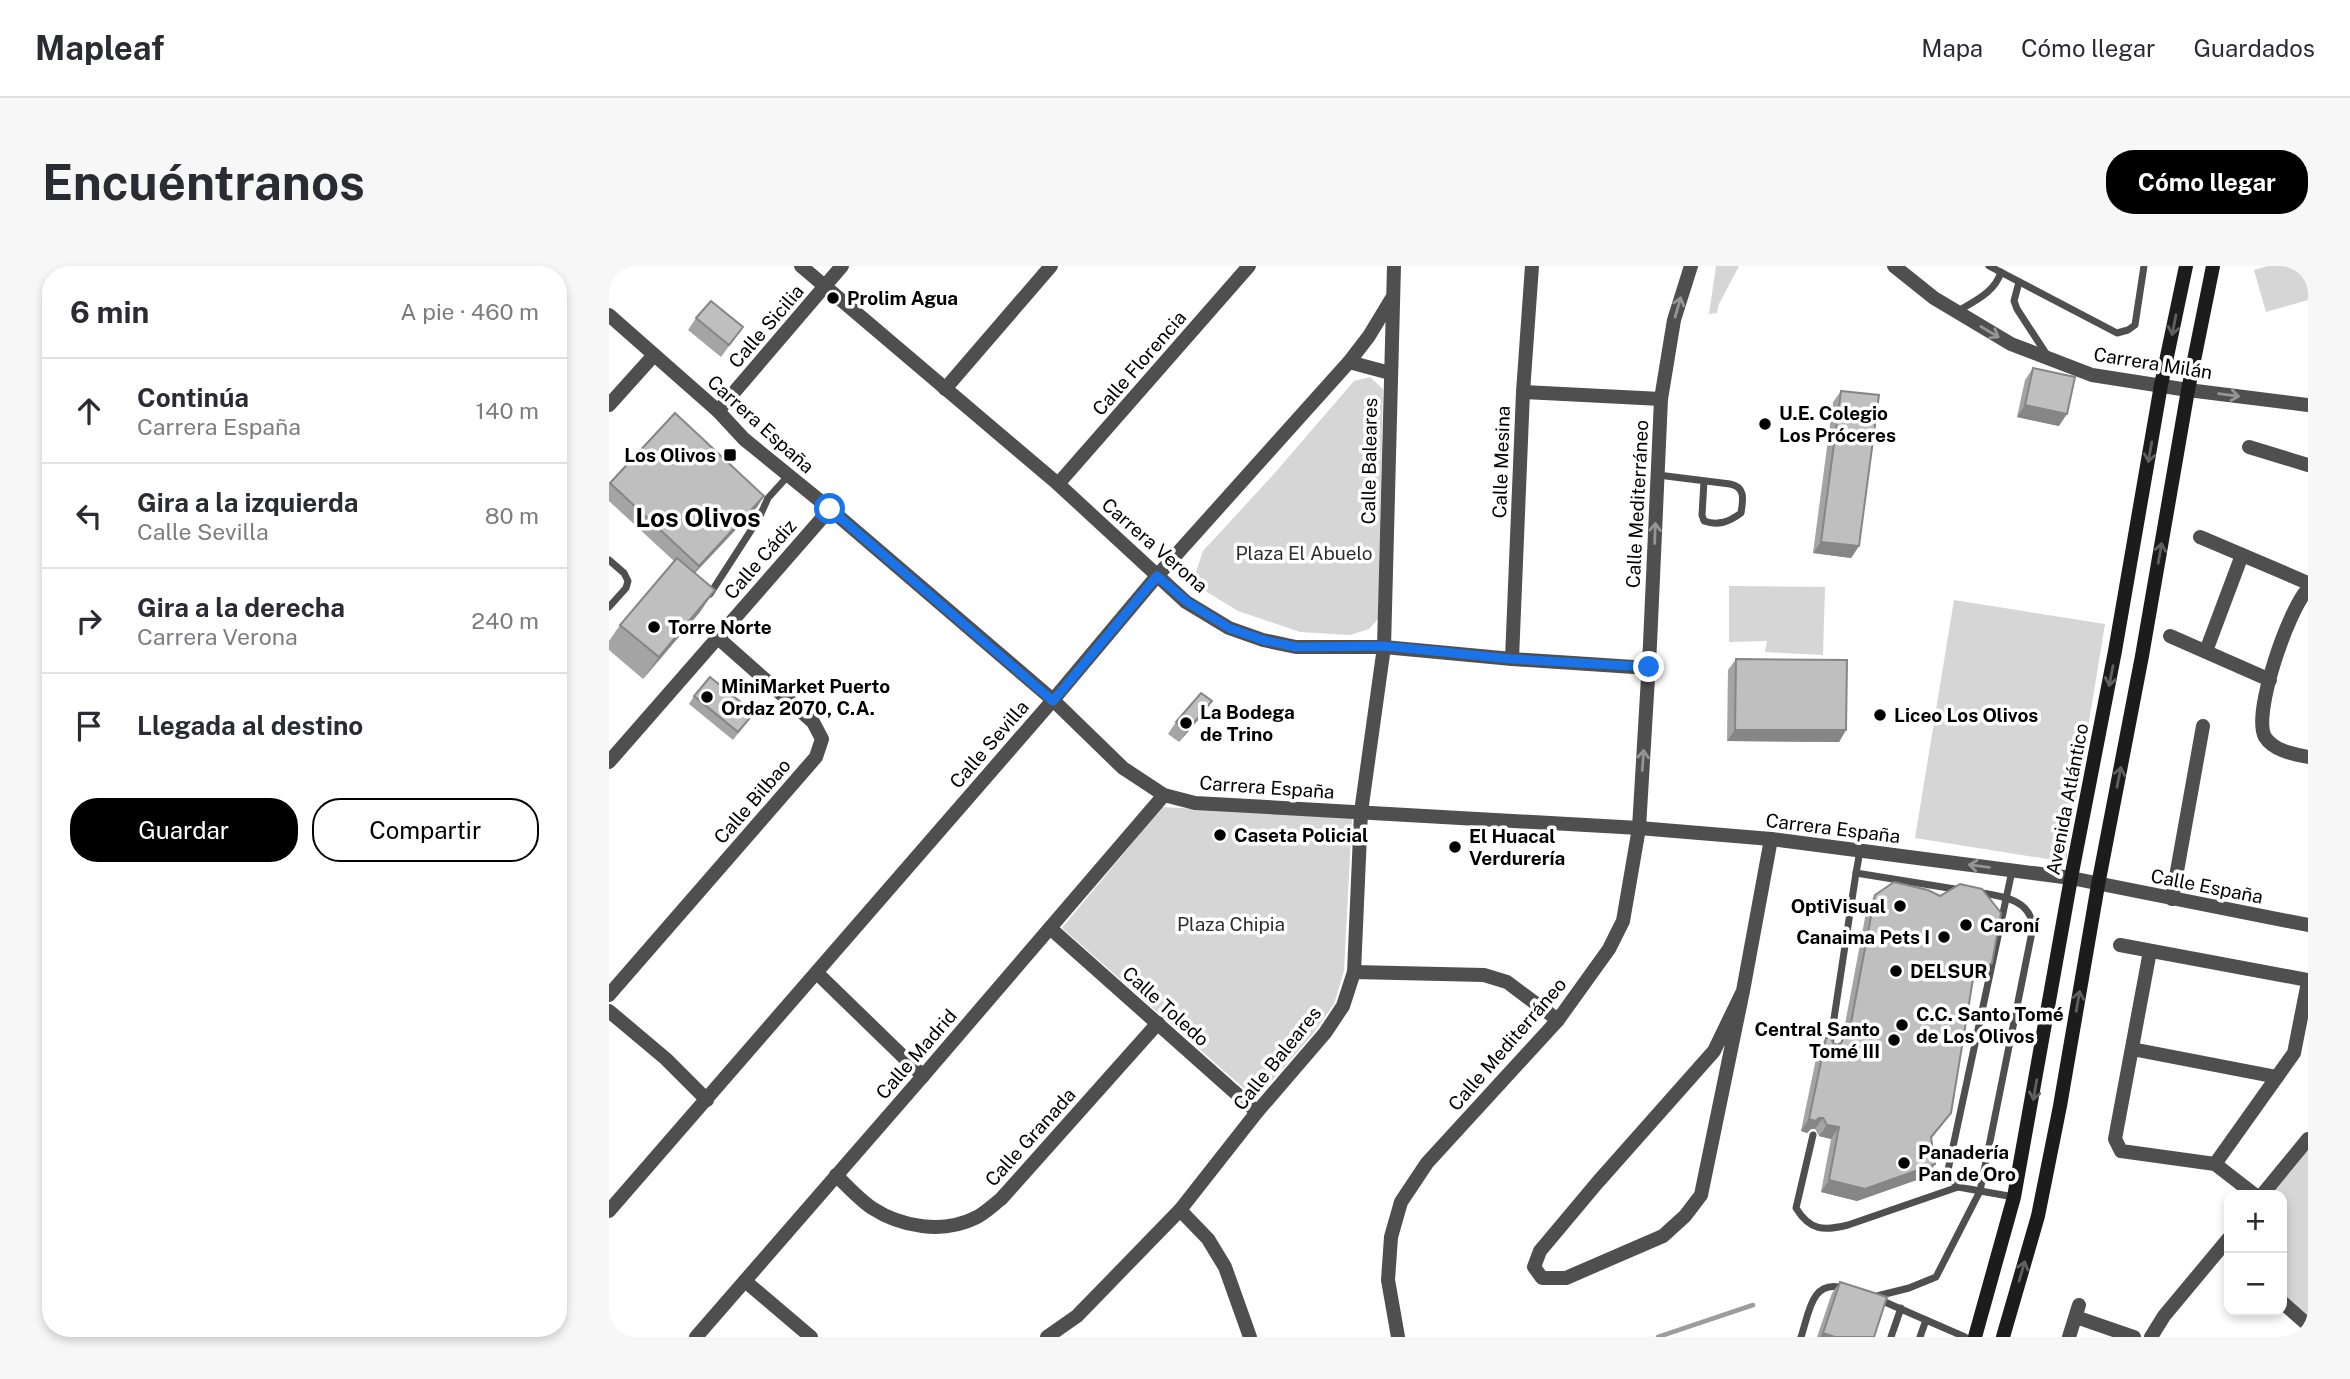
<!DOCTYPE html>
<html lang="es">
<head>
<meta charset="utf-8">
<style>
  body { margin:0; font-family:"Public Sans",sans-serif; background:#f7f7f7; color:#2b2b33 }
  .controls { position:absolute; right:21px; bottom:21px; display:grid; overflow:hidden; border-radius:14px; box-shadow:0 4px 10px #0003 }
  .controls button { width:63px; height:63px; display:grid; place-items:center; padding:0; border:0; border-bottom:2px solid #e1e1e2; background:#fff; color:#2b2b33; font:35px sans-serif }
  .stop { position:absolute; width:21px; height:21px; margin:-16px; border:5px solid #1a73e8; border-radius:50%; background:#fff }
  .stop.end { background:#1a73e8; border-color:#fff; box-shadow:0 2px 7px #0008 }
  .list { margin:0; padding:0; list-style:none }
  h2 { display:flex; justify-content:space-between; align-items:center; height:91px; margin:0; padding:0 28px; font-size:30px }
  h2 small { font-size:23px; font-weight:400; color:#7c7c81 }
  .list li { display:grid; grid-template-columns:46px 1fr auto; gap:21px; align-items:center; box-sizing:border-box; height:105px; padding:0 28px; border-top:2px solid #e1e1e2 }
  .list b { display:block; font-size:26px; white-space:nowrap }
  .list p { margin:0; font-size:23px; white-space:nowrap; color:#7c7c81 }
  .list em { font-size:23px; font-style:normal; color:#7c7c81 }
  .actions { display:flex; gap:14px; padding:21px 28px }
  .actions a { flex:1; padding:16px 0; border:2px solid #000; border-radius:28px; text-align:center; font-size:24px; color:#000 }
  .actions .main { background:#000; color:#fff }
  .icon { flex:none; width:38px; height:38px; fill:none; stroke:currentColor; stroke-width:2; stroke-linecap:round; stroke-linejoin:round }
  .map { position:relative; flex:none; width:1699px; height:1071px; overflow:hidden; border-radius:28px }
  header { display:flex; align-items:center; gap:42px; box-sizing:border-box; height:98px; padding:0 35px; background:#fff; border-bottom:2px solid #e1e1e2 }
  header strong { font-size:33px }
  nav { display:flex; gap:38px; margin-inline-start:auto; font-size:24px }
  .intro { display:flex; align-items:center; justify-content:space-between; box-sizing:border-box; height:168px; padding:0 42px }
  h1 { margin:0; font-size:49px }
  .button { padding:18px 32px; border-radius:28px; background:#000; color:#fff; font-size:24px; font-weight:700 }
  main { display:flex; gap:42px; padding:0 42px }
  aside { flex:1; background:#fff; border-radius:28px; box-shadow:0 4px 10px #0003 }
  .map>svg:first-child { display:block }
</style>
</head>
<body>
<header>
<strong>Mapleaf</strong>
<nav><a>Mapa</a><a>Cómo llegar</a><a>Guardados</a></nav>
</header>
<div class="intro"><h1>Encuéntranos</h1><a class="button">Cómo llegar</a></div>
<main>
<aside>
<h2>6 min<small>A pie · 460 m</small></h2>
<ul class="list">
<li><svg class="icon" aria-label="ahead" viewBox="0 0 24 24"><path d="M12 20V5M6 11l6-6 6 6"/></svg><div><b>Continúa</b><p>Carrera España</p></div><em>140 m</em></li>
<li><svg class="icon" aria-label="left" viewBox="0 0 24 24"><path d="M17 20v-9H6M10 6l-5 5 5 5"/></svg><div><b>Gira a la izquierda</b><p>Calle Sevilla</p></div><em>80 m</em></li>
<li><svg class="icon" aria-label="right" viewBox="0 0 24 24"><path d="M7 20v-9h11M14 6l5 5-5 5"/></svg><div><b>Gira a la derecha</b><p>Carrera Verona</p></div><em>240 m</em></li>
<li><svg class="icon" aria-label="arrive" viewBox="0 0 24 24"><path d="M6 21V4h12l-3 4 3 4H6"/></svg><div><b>Llegada al destino</b></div></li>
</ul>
<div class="actions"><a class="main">Guardar</a><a>Compartir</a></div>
</aside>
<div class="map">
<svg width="1699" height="1071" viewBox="0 0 1699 1071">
  <rect width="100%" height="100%" fill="#fff"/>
  <g fill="#d6d6d6">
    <path d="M1107,0h23l-20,38 -2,9 -8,1z"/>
    <path d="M1659,0h40v34l-42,12 -12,-42z"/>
    <path d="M761,111l13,12 -5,230 -9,10 -19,6 -50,-3 -62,-21 -36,-22 -6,-17 7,-21 70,-76 81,-94z"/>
    <path d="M1120,320l96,1 -2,68 -58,-3 2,-11 -38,1z"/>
    <path d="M1345,334l151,24 -39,238 -151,-24z"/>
    <path d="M553,541l190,11 -8,153 -10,33 -22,31 -56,64 -194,-171z"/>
    <path d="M1699,873v186l-26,-23v-107h-20z"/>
  </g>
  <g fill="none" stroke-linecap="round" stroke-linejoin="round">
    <path stroke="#9d9d9d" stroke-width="4.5" d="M1049,1071l95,-32"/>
    <g stroke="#4f4f4f" stroke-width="7">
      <path d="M1380,0l128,67 11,-3 7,-5 9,-59"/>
      <path d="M1410,16l-5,19 3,8 30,46"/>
      <path d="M1349,45c17,-10 37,-19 43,-39"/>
      <path d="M1049,209l72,9c16,3 13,16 11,29 -12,9 -23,13 -37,8l-2,-6 2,-34"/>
      <path d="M0,294l15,13 4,8 -2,7 -17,19"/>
      <path d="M101,328l49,-76 9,-20 20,-22"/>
      <path d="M1251,585l-4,22 105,17"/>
      <path d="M1403,605l-64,299 3,9 7,8 56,10"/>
      <path d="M1221,779l26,-172"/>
      <path d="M1204,869l-17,73c14,23 28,23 52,17l110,-38"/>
      <path d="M1264,1031l36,-9 27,-11 44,-86 53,-264c-3,-29 -33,-31 -57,-35"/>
      <path d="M1269,1033l48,21"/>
      <path d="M1192,1071c8,-23 10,-58 42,-49"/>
      <path d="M1282,1071l10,-29"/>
      <path d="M1311,1071l6,-17 39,17"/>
    </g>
    <g stroke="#4f4f4f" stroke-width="14">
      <path d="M192,0l257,218 128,118 43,26 34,12 33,7h88l128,12 137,9"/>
      <path d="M0,49l109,96 26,28 86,70 223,191 70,68 41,27 31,8 444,25 132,11 300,39 237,47"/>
      <path d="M740,96l41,11"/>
      <path d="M336,123l106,-123"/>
      <path d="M914,126l138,7"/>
      <path d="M0,139l45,-50"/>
      <path d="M109,145l124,-145"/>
      <path d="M1640,181l59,18"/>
      <path d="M449,218l191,-218"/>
      <path d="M1591,271l108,46"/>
      <path d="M1699,323c-19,19 -56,125 -43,148 9,14 28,17 43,20"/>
      <path d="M1561,370l100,44"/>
      <path d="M1597,385l36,-96"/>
      <path d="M903,393l11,-267 9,-126"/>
      <path d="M0,496l221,-253"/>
      <path d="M1563,633l31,-173"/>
      <path d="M441,662l207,184"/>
      <path d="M1511,679l188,35"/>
      <path d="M1541,685l-35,188 6,12 94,13 40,31"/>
      <path d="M745,706l130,3 23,7 51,38"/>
      <path d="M208,707l106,103"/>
      <path d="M1134,725l-29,60 -117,132 -57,68 -6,16 8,11h24l97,-42 22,-20 16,-21 42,-204 28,-152"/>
      <path d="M0,729l207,-238 6,-18 -9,-17 -96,-85"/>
      <path d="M0,745l57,48 41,41"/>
      <path d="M1523,783l145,28"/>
      <path d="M1606,898l79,-111 14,-71"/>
      <path d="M227,909c11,11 23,24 36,33 29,19 71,26 103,10 9,-4 18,-13 26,-19l157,-176"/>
      <path d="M1653,929l46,-56"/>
      <path d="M571,944l28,29 17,28 25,70"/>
      <path d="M0,945l444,-511 104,-124 192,-214 20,-26 23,-38"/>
      <path d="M136,1015l66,56"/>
      <path d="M1673,1036l26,23"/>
      <path d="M1467,1051l58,20"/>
      <path d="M87,1071l227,-261 241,-281"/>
      <path d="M438,1071l30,-21 103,-106 77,-98 68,-79 18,-27 11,-34 7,-160 23,-165 10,-381"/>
      <path d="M789,1071l-10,-57 3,-43 10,-35 26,-39 131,-143 51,-71 14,-28 16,-93 11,-184 11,-245 13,-79 17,-54"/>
      <path d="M1460,1071l10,-32"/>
      <path d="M1542,1071l13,-21 65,-78"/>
    </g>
    <path stroke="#4f4f4f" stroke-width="14" d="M1285,0l40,32 77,46 81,31 96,15 120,15"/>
    <g stroke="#1c1c1c" stroke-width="14">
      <path d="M1366,1071l39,-140 57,-319 44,-227 46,-266 25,-119"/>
      <path d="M1394,1071l35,-121 22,-110 38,-221 44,-229 46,-266 25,-124"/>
    </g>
  </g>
  <g fill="#a4a4a4">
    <path d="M87,52l47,9 -22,30 -33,-27z"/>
    <path d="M1424,102l26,58 -42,-9 8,-37z"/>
    <path d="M1232,125l18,155 -8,12 -38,-5 20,-151z"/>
    <path d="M66,147l89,83 -7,11 -62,66 5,39 -57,67 -34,-29v-9l11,-16 54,-64 -65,-60v-17z"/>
    <path d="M1127,393l110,71 -7,12 -112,-1 1,-71z"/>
    <path d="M85,430l60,17 -21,27 -44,-36z"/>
    <path d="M595,447l-25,29 -11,-8 8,-12z"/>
    <path d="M1266,629l109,79 -12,7 -29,143 -12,15 -3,37 -71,25 -36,-9 10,-53 -12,-3 -4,-7h-4l-4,4 -6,-2 17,-82 8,-11 11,7 3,-1 2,-4 25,-133z"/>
    <path d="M1231,1016l34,55h-57l15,-44z"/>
  </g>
  <g fill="#868686">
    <path d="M1416,139l42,9 -8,12 -42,-9z"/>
    <path d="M155,230l-7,11 -66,70 8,-11z"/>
    <path d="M1212,276l38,4 -8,12 -38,-5z"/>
    <path d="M106,324l-15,22 -57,67 16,-22z"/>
    <path d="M603,435l-8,12 -25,29 8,-11z"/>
    <path d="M1126,464h111l-7,12 -112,-1z"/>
    <path d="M1383,697l-8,11 -18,10 8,-11z"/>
    <path d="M1214,852l-8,11h-4l-4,4 -6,-2 8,-12z"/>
    <path d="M1218,859l12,2 -8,12 -12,-3z"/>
    <path d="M1326,898l-7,12 -71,25 -36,-9 8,-12z"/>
    <path d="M1214,1067l12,4h-15z"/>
  </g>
  <g fill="#bfbfbf" stroke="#868686" stroke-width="2">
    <path d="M102,35l32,26 -14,18 -33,-27z"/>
    <path d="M1424,102l42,9 -8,37 -42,-9z"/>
    <path d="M1232,125l38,4 -20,151 -38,-4z"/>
    <path d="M66,147l89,83 -65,70 -89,-83z"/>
    <path d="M68,292l38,32 -56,67 -39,-32z"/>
    <path d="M1127,393l111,1 -1,70h-111z"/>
    <path d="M101,411l44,36 -16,19 -44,-36z"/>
    <path d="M592,427l11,8 -25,30 -11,-9z"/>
    <path d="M1285,616l34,8 12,6 20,-12 22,5 19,24 -9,50 -18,10 -23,140 -20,24 4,27 -70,25 -36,-9 10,-53 -12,-2 -4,-7h-4l-4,3 -6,-2 17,-81h5l2,5 4,2 4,-2 2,-4h5l27,-144z"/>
    <path d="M1231,1016l47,15 -13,40h-39l-12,-4z"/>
  </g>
  <defs><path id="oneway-shaft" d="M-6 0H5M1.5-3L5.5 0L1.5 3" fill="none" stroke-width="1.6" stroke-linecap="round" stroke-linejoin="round" transform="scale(1.75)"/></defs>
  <g stroke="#959595">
    <use href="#oneway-shaft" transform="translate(1069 41) rotate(-74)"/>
    <use href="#oneway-shaft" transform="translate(1381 66) rotate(31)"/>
    <use href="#oneway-shaft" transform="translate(1620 129) rotate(7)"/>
    <use href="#oneway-shaft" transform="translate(1046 267) rotate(-88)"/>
    <use href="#oneway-shaft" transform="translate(1034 494) rotate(-86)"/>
    <use href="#oneway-shaft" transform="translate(1370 600) rotate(-173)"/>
  </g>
  <g stroke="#606060">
    <use href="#oneway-shaft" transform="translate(1565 59) rotate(101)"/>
    <use href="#oneway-shaft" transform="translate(1541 186) rotate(100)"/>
    <use href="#oneway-shaft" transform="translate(1551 287) rotate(-80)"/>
    <use href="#oneway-shaft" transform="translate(1502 410) rotate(101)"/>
    <use href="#oneway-shaft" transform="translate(1510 511) rotate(-79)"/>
    <use href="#oneway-shaft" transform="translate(1469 735) rotate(-80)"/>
    <use href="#oneway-shaft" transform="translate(1426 824) rotate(100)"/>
    <use href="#oneway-shaft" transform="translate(1413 1005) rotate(-74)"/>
  </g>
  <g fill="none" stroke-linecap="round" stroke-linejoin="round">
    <path stroke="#1a73e8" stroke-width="9" d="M221,243l223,192 104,-125 30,26 42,26 34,12 33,7 88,-1 128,13 137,8"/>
  </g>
  <g fill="#000" stroke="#fff" stroke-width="2.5">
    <circle cx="224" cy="32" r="7"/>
    <circle cx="1156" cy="158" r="7"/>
    <rect x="114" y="182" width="14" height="14" rx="3.5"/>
    <circle cx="45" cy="361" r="7"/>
    <circle cx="98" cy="431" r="7"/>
    <circle cx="1271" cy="449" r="7"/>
    <circle cx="577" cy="457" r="7"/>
    <circle cx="611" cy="569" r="7"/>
    <circle cx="846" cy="581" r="7"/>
    <circle cx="1291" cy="640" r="7"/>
    <circle cx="1357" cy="659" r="7"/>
    <circle cx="1335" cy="671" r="7"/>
    <circle cx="1287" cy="705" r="7"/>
    <circle cx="1293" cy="759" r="7"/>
    <circle cx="1285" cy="774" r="7"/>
    <circle cx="1295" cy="897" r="7"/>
  </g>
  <g text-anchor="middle" stroke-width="7" stroke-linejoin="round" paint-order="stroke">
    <g font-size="19" font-weight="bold" fill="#000" stroke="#fff" text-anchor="start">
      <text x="238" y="39">Prolim Agua</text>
      <text x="1170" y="154">U.E. Colegio<tspan x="1170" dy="22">Los Próceres</tspan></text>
      <text x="107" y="196" text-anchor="end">Los Olivos</text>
      <text x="59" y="368">Torre Norte</text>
      <text x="112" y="427">MiniMarket Puerto<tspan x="112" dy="22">Ordaz 2070, C.A.</tspan></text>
      <text x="591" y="453">La Bodega<tspan x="591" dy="22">de Trino</tspan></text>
      <text x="1285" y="456">Liceo Los Olivos</text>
      <text x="625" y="576">Caseta Policial</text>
      <text x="860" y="577">El Huacal<tspan x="860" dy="22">Verdurería</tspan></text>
      <text x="1277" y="647" text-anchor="end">OptiVisual</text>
      <text x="1371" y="666">Caroní</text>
      <text x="1321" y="678" text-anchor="end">Canaima Pets I</text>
      <text x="1301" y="712">DELSUR</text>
      <text x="1307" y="755">C.C. Santo Tomé<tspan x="1307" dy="22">de Los Olivos</tspan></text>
      <text x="1271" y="770" text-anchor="end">Central Santo<tspan x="1271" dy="22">Tomé III</tspan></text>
      <text x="1309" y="893">Panadería<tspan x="1309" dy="22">Pan de Oro</tspan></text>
    </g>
    <g font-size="19" fill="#000" stroke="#fff">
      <text transform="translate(157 60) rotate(-49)" y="7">Calle Sicilia</text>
      <text transform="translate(530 97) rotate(-49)" y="7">Calle Florencia</text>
      <text transform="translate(1544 97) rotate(9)" y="7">Carrera Milán</text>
      <text transform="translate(152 158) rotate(42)" y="7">Carrera España</text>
      <text transform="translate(760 195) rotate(-89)" y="7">Calle Baleares</text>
      <text transform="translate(892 196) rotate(-88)" y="7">Calle Mesina</text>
      <text transform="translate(1028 238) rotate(-87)" y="7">Calle Mediterráneo</text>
      <text transform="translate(546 279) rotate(41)" y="7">Carrera Verona</text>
      <text transform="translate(151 293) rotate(-49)" y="7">Calle Cádiz</text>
      <text transform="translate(380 478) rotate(-49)" y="7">Calle Sevilla</text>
      <text transform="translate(658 521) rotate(4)" y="7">Carrera España</text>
      <text transform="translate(1458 533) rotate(-79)" y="7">Avenida Atlántico</text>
      <text transform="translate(143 535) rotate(-49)" y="7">Calle Bilbao</text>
      <text transform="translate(1224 562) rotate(7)" y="7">Carrera España</text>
      <text transform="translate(1598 620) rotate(11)" y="7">Calle España</text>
      <text transform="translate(557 740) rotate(42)" y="7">Calle Toledo</text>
      <text transform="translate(898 778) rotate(-49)" y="7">Calle Mediterráneo</text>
      <text transform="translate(307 788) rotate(-49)" y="7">Calle Madrid</text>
      <text transform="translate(668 792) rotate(-51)" y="7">Calle Baleares</text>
      <text transform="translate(421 871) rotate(-48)" y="7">Calle Granada</text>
    </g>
    <g font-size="19" fill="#2d2d2d" stroke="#fff">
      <text x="695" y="294">Plaza El Abuelo</text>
      <text x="622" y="665">Plaza Chipia</text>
    </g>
    <g font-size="26" font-weight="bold" fill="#000" stroke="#fff">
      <text x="89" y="261">Los Olivos</text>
    </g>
  </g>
</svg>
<div class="controls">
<button>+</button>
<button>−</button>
</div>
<div class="stop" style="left:221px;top:243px"></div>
<div class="stop end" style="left:1040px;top:401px"></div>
</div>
</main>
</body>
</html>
